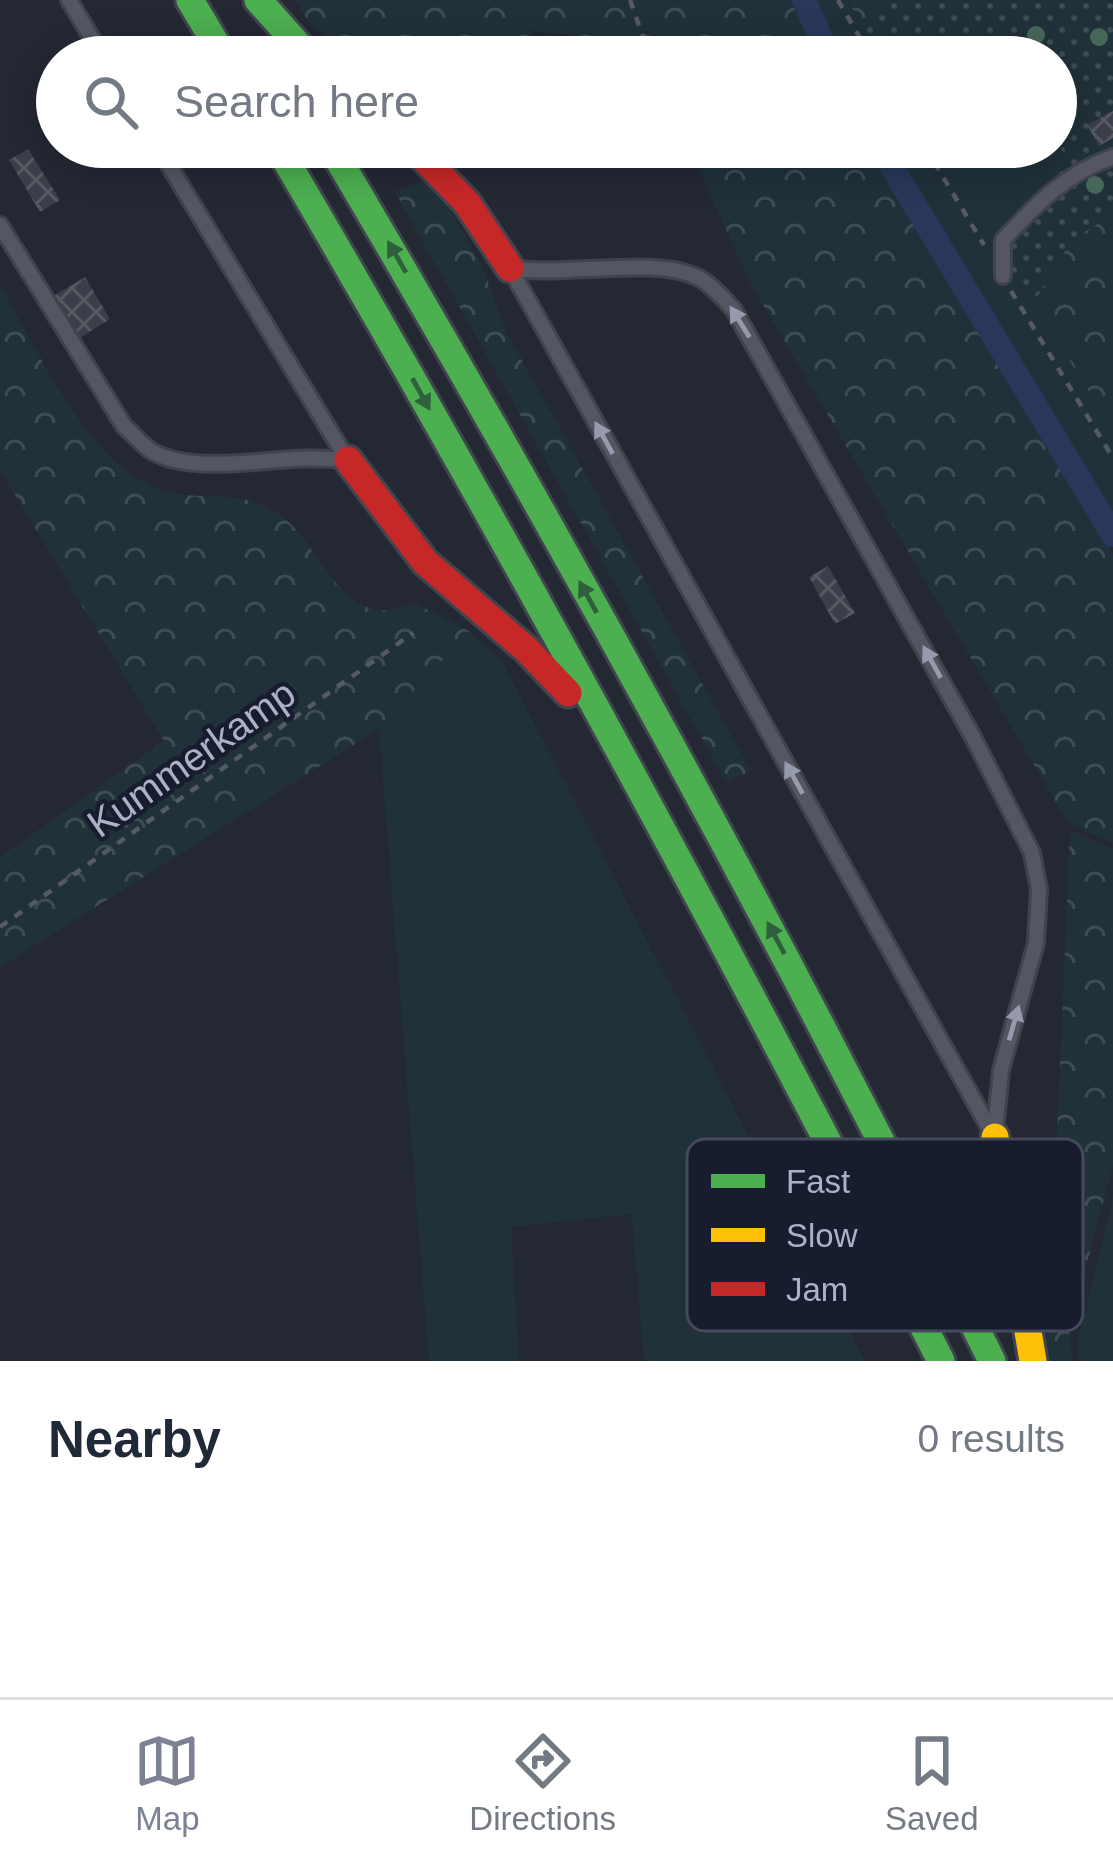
<!DOCTYPE html>
<html lang="en">
<head>
<meta charset="utf-8">
<style>
  body { margin:0; font-family:Helvetica,sans-serif; background:#f6f6f7; color:#1f2937 }
  .list { margin:0; padding:0; list-style:none }
  h2 { display:flex; justify-content:space-between; align-items:center; height:156px; margin:0; padding:0 48px; font-size:51px }
  h2 small { font-size:39px; font-weight:400; color:#747a83 }
  .icon { flex:none; width:66px; height:66px; fill:none; stroke:currentColor; stroke-width:2; stroke-linecap:round; stroke-linejoin:round }
  .map { position:relative; flex:none; width:1113px; height:1361px; overflow:hidden }
  .search { position:absolute; background:#fff; box-shadow:0 6px 30px #0003; left:36px; right:36px; top:36px; height:132px; display:flex; align-items:center; gap:30px; box-sizing:border-box; padding:0 42px; border-radius:66px; color:#747a83; font-size:45px }
  .sheet { height:336px; background:#fff }
  nav { display:flex; justify-content:space-around; align-items:center; box-sizing:border-box; height:168px; border-top:3px solid #e0e1e3; background:#fff; font-size:33px; color:#747a83 }
  nav a { display:grid; justify-items:center; gap:6px }
  nav .on { color:#7c8193 }
  .map>svg:first-child { display:block }
</style>
</head>
<body>
<div class="map">
<svg width="1113" height="1361" viewBox="0 0 1113 1361">
  <defs>
    <pattern id="forest-crowns" width="20" height="18" patternUnits="userSpaceOnUse" patternTransform="scale(3)"><rect width="20" height="18" fill="#213139"/><path d="M2 6a3 3 0 1 1 6 0M12 15a3 3 0 1 1 6 0" fill="none" stroke="#3f4c54"/></pattern>
    <pattern id="park-dots" width="8" height="8" patternUnits="userSpaceOnUse" patternTransform="scale(3)"><rect width="8" height="8" fill="#213139"/><path d="M2 2h.1M6 6h.1" fill="none" stroke="#3f4c54" stroke-width="1.8" stroke-linecap="round"/></pattern>
    <pattern id="building-cross-hatch" width="8" height="8" patternUnits="userSpaceOnUse" patternTransform="scale(3)"><rect width="8" height="8" fill="#3c3f49"/><path d="M0 0l8 8M0 8l8-8" fill="none" stroke="#565862"/></pattern>
  </defs>
  <rect width="100%" height="100%" fill="#242833"/>
  <g fill="#213139">
    <path d="M812,0h37l13,30 19,27h-42z"/>
    <path d="M1056,141l9,14 -71,90 119,184v87l-222,-369h165z"/>
    <path d="M469,631l33,30 363,700h-221l-12,-147 -121,13 8,134h-90l-50,-632z"/>
    <path d="M1113,1196v165h-34l-2,-16z"/>
  </g>
  <g fill="url(#forest-crowns)">
    <path d="M295,0h495l28,57h-188l-20,-18 -77,-8 -27,26h-147l-48,-31z"/>
    <path d="M849,0h36l-23,30z"/>
    <path d="M689,147h181l243,407v290l-45,-21 -316,-537z"/>
    <path d="M431,177l50,86 25,69 245,439 -24,12 -332,-591z"/>
    <path d="M1113,215v214l-80,-125 40,-66z"/>
    <path d="M0,286c38,63 90,184 165,205 43,12 72,-5 115,24 35,24 53,88 98,95 11,2 25,-4 36,-7l55,28 -90,98 -379,238v-110l164,-116 -164,-271z"/>
    <path d="M1070,830l43,19v316l-44,167 4,29h-27l-20,-146 28,-10z"/>
  </g>
  <path fill="url(#park-dots)" d="M885,0h228v215l-40,23 -40,66 -39,-59 71,-90 -9,-14v-84h-51l-6,-9 -23,9h-95l-19,-27z"/>
  <g fill="none" stroke-linecap="round" stroke-linejoin="round">
    <g stroke="#2b375a" stroke-width="24">
      <path d="M804,0l25,57"/>
      <path d="M880,147l233,388"/>
    </g>
  </g>
  <g fill="url(#building-cross-hatch)">
    <path d="M1113,111v27l-14,8 -12,-21z"/>
    <path d="M28,149l32,51 -20,12 -31,-52z"/>
    <path d="M85,277l25,42 -32,20 -26,-42z"/>
    <path d="M828,566l27,47 -20,11 -26,-47z"/>
  </g>
  <g fill="none" stroke-linecap="round" stroke-linejoin="round">
    <g stroke="#40434c" stroke-width="20">
      <g id="lane">
        <path d="M69,0l34,57"/>
        <path d="M158,147l187,309"/>
        <path d="M0,225l124,201c9,8 19,20 29,26 48,26 133,0 190,8"/>
        <path d="M518,269c51,7 138,-13 181,9 14,8 25,21 35,32l240,429 58,114 7,36 -3,54 -35,127 -6,62"/>
        <path d="M1003,276v-36c33,-36 63,-67 110,-83"/>
        <path d="M515,277l477,856"/>
      </g>
    </g>
    <g stroke="#40444f" stroke-width="33">
      <g id="fast">
        <path d="M190,0l34,57"/>
        <path d="M258,0l51,57"/>
        <path d="M278,147c234,398 453,803 663,1214"/>
        <path d="M331,147c235,397 456,801 661,1214"/>
      </g>
    </g>
    <g stroke="#40444f" stroke-width="33">
      <path id="slow" d="M995,1137l38,224"/>
    </g>
    <g stroke="#40444f" stroke-width="33">
      <g id="jam">
        <path d="M413,147l54,56 43,65"/>
        <path d="M348,460l77,102 102,88 41,43"/>
      </g>
    </g>
    <g stroke="#565a64" stroke-width="4.5" stroke-dasharray="9 9" stroke-linecap="butt">
      <path d="M630,0l20,57"/>
      <path d="M838,0l33,57"/>
      <path d="M682,147l1,3"/>
      <path d="M925,147l59,98"/>
      <path d="M1011,291l102,167"/>
      <path d="M0,927l413,-294"/>
    </g>
    <use href="#lane" stroke="#545662" stroke-width="14"/>
    <use href="#fast" stroke="#4caf50" stroke-width="27"/>
    <use href="#slow" stroke="#ffc107" stroke-width="27"/>
    <use href="#jam" stroke="#c62828" stroke-width="27"/>
  </g>
  <g fill="#466659">
    <circle cx="1036" cy="35" r="9"/>
    <circle cx="1099" cy="37" r="9"/>
    <circle cx="1095" cy="185" r="9"/>
  </g>
  <defs><path id="oneway-solid" d="M-6-.8H1V-3.2L6.5 0L1 3.2V.8H-6Z" transform="scale(3)"/></defs>
  <g fill="#2f5f3d">
    <use href="#oneway-solid" transform="translate(397 257) rotate(-120)"/>
    <use href="#oneway-solid" transform="translate(421 394) rotate(61)"/>
    <use href="#oneway-solid" transform="translate(588 597) rotate(-119)"/>
    <use href="#oneway-solid" transform="translate(776 938) rotate(-118)"/>
  </g>
  <g fill="#969aad">
    <use href="#oneway-solid" transform="translate(740 322) rotate(-122)"/>
    <use href="#oneway-solid" transform="translate(604 438) rotate(-119)"/>
    <use href="#oneway-solid" transform="translate(932 662) rotate(-119)"/>
    <use href="#oneway-solid" transform="translate(794 778) rotate(-119)"/>
    <use href="#oneway-solid" transform="translate(1014 1023) rotate(-74)"/>
  </g>
  <g text-anchor="middle" stroke-width="9" stroke-linejoin="round" paint-order="stroke">
    <g font-size="39" fill="#acb1c6" stroke="#171d2e">
      <text transform="translate(191 758) rotate(-35)" y="14">Kummerkamp</text>
    </g>
  </g>
  <rect x="687" y="1139" width="396" height="192" rx="18" fill="#171d2e" stroke="#44495c" stroke-width="3"/>
  <rect x="711" y="1174" width="54" height="14" fill="#4caf50"/>
  <rect x="711" y="1228" width="54" height="14" fill="#ffc107"/>
  <rect x="711" y="1282" width="54" height="14" fill="#c62828"/>
  <g font-size="33" fill="#acb1c6">
    <text x="786" y="1193">Fast</text>
    <text x="786" y="1247">Slow</text>
    <text x="786" y="1301">Jam</text>
  </g>
</svg>
<div class="search"><svg class="icon" aria-label="search" viewBox="0 0 24 24"><circle cx="10" cy="10" r="6"/><path d="M15 15l6 6"/></svg>Search here</div>
</div>
<section class="sheet">
<h2>Nearby<small>0 results</small></h2>
<ul class="list">
</ul>
</section>
<nav>
<a class="on"><svg class="icon" aria-label="map" viewBox="0 0 24 24"><path d="M3 6l6-2 6 2 6-2v14l-6 2-6-2-6 2zM9 4v14M15 6v14"/></svg>Map</a>
<a><svg class="icon" aria-label="directions" viewBox="0 0 24 24"><path d="M12 3l9 9-9 9-9-9zM9 14v-3h6M13 9l2 2-2 2"/></svg>Directions</a>
<a><svg class="icon" aria-label="saved" viewBox="0 0 24 24"><path d="M7 4h10v16l-5-4-5 4z"/></svg>Saved</a>
</nav>
</body>
</html>
